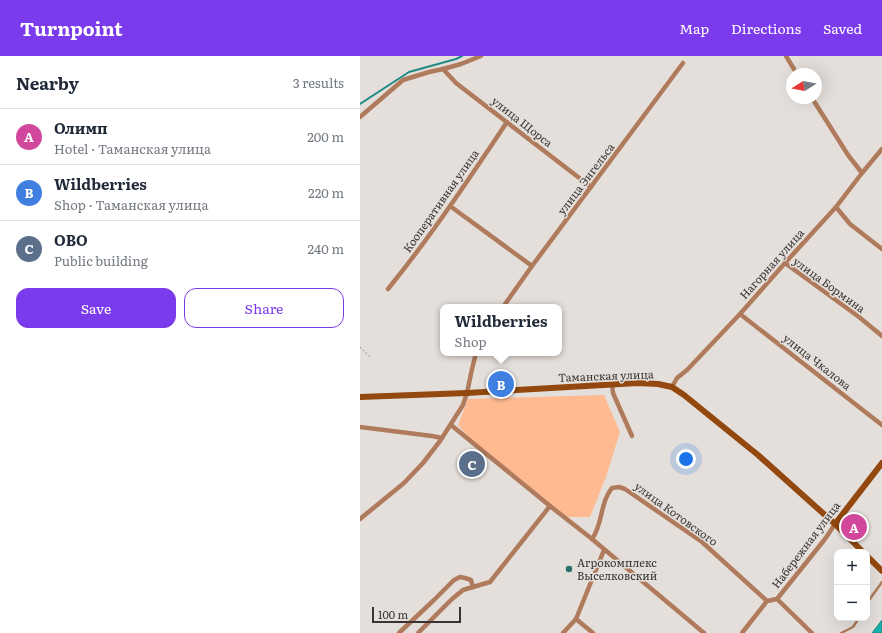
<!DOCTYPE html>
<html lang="en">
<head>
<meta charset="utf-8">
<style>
  body { margin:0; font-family:Literata,serif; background:#f6f6f7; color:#1f2937 }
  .controls { position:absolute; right:12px; bottom:12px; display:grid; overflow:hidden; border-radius:8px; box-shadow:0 4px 16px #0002 }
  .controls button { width:36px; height:36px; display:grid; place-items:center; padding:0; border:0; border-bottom:1px solid #e0e1e3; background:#fff; color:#1f2937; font:20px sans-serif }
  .compass { position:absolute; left:426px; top:12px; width:36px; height:36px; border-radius:50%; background:#fff; box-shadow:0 4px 16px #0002; rotate:259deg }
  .scale { position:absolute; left:12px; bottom:10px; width:89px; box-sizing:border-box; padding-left:4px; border:2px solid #373433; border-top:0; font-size:11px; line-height:14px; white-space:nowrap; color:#373433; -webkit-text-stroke:3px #e5dfdb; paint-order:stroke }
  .you { position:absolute; left:326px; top:403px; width:14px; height:14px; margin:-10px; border:3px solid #fff; border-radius:50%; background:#1a73e8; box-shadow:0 0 0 6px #1a73e833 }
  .badge { display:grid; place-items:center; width:26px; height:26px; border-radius:50%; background:#7c3aed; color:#fff; font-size:13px; font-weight:700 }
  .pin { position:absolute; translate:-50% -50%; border:2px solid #fff; box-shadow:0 1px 4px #0006 }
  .popup { position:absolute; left:80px; top:248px; width:122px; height:52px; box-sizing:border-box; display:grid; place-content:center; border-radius:8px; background:#fff; filter:drop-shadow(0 1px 3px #0005); font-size:13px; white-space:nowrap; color:#747a83 }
  .popup b { font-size:15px; color:#1f2937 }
  .popup::after { content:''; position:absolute; left:50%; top:100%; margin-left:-8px; border:8px solid transparent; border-top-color:#fff }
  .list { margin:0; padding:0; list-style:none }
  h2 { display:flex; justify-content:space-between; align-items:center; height:52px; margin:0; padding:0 16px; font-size:17px }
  h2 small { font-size:13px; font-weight:400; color:#747a83 }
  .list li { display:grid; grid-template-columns:26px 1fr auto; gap:12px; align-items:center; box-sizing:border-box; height:56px; padding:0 16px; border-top:1px solid #e0e1e3 }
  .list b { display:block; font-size:15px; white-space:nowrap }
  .list p { margin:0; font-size:13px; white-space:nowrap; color:#747a83 }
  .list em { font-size:13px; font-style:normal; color:#747a83 }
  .actions { display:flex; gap:8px; padding:12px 16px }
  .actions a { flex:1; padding:9px 0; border:1px solid #7c3aed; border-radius:12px; text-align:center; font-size:14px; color:#7c3aed }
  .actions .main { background:#7c3aed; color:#fff }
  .map { position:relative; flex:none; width:522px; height:577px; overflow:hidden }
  header { display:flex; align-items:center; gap:24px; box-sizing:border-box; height:56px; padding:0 20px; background:#7c3aed; color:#fff }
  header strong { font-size:19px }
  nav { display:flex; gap:22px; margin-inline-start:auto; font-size:14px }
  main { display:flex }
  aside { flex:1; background:#fff }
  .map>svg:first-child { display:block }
</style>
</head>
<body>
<header>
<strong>Turnpoint</strong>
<nav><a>Map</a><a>Directions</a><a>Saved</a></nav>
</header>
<main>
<aside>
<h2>Nearby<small>3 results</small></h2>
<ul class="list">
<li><span class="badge" style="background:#d1479c">A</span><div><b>Олимп</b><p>Hotel · Таманская улица</p></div><em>200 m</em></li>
<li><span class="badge" style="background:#3f7fe0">B</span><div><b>Wildberries</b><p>Shop · Таманская улица</p></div><em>220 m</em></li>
<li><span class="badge" style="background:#5c6f8a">C</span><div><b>ОВО</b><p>Public building</p></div><em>240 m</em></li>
</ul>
<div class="actions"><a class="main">Save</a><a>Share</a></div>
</aside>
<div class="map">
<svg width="522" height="577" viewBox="0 0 522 577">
  <rect width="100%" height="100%" fill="#e5dfdb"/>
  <path fill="#ffba91" d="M244,339l16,37 -14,45 -16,40h-23l-97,-78 -12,-14 10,-26z"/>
  <path fill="#18b0aa" stroke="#218b86" d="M522,564v13h-10z"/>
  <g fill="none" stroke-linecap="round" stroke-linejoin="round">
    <path stroke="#218b86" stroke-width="2" d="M0,48l49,-32 47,-13 6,-3"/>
    <path stroke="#8e8987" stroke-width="1" stroke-dasharray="2 2" stroke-linecap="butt" d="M0,291l11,11"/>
    <g stroke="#af7b5c" stroke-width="2.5">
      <path d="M507,547l15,-21"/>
      <path d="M481,577l12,-6 6,-9"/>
    </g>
    <g stroke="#af7b5c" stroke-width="4.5">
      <path d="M426,0l11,18"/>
      <path d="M83,13l13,14 135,104"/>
      <path d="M452,42l36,57 14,18"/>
      <path d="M0,61l43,-37 26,-8 14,-3 18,-5 20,-8"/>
      <path d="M90,150l82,60"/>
      <path d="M476,151l14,17 32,25"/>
      <path d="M425,207l74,54 23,19"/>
      <path d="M28,233c43,-53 81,-110 119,-167"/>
      <path d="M143,251l29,-41 151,-203"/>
      <path d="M380,258l142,111"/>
      <path d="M252,328l1,9 19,43"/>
      <path d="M312,331l5,-9 10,-8 53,-56 45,-51 51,-56 26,-34 20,-24"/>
      <path d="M91,369l99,81 42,33 112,94"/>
      <path d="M0,371l72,9 10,2"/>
      <path d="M0,463l44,-36 19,-20 17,-22 23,-36 4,-12 5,-24 4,-16"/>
      <path d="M232,483c11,-15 8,-37 20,-51l7,-1 6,2 77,53 65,59"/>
      <path d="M417,543l35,34"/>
      <path d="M216,563l17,14"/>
      <path d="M39,577l35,-33 20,-20 6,-3 5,1 6,2 2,7 17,-5 60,-76"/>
      <path d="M58,577l34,-34 11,-9 10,-3"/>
      <path d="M203,577l13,-14 28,-69"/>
      <path d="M382,577l25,-32 10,-2 48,-60 10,-15"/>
    </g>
    <g stroke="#92480e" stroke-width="6">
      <path d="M0,341l107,-4 171,-10 20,1 14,3 12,8 74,60 77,69 28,28"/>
      <path d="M475,468l47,-61"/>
      <path d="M507,500l15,15"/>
    </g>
  </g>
  <circle fill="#26706d" stroke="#e5dfdb" stroke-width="1.5" cx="209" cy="513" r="4"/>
  <g text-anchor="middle" stroke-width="3" stroke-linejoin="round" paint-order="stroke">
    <g font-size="11" fill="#373433" stroke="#e5dfdb">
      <text transform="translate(162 66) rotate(38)" y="4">улица Щорса</text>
      <text transform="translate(226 123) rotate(-53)" y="4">улица Энгельса</text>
      <text transform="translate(81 145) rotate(-55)" y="4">Кооперативная улица</text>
      <text transform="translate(412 208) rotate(-48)" y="4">Нагорная улица</text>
      <text transform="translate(469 229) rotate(36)" y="4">улица Бормина</text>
      <text transform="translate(457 306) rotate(38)" y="4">улица Чкалова</text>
      <text transform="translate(246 320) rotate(-2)" y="4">Таманская улица</text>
      <text transform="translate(316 458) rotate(36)" y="4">улица Котовского</text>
      <text transform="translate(446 489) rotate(-53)" y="4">Набережная улица</text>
    </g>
    <g font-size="11" fill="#373433" stroke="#e5dfdb" text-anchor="start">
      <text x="217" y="511">Агрокомплекс<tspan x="217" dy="13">Выселковский</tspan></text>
    </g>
  </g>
</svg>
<div class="controls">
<button>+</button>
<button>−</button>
</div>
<svg class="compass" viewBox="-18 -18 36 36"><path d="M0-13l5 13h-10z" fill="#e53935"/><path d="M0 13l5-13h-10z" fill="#747a83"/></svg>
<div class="scale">100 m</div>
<div class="you"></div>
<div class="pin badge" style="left:494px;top:471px;background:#d1479c">A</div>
<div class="pin badge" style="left:141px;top:328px;background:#3f7fe0">B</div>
<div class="popup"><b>Wildberries</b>Shop</div>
<div class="pin badge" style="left:112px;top:408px;background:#5c6f8a">C</div>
</div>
</main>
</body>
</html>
